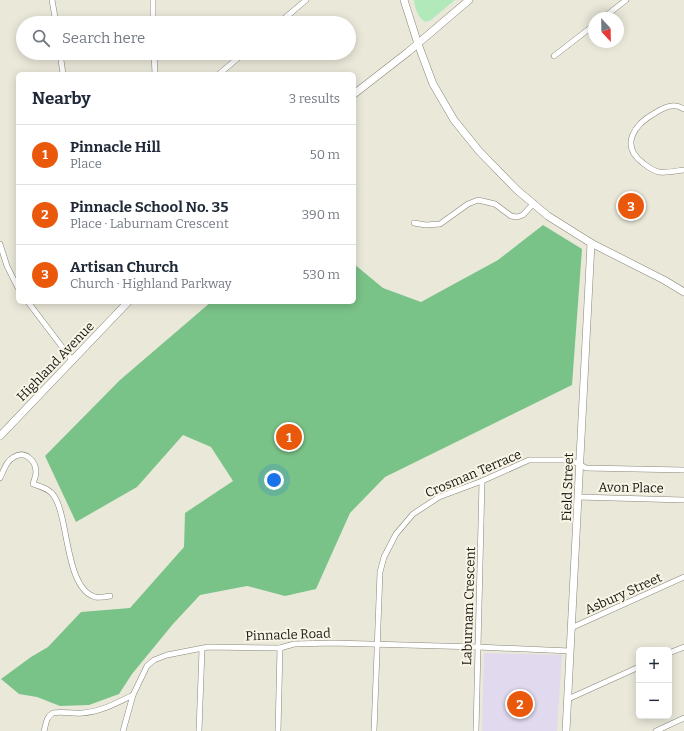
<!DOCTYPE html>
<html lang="en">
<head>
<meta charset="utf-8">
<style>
  body { margin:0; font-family:Bitter,serif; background:#f2f2f3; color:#1f2937 }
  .controls { position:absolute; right:12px; bottom:12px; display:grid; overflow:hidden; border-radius:6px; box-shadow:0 2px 10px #0003 }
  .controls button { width:36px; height:36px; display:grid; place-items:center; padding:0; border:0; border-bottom:1px solid #e0e1e3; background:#fff; color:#1f2937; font:20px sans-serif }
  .compass { position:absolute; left:588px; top:12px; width:36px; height:36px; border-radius:50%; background:#fff; box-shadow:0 2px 10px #0003; rotate:158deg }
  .you { position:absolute; left:274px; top:480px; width:14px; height:14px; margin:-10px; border:3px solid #fff; border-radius:50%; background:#1a73e8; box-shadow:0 0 0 6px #1a73e833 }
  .badge { display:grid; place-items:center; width:26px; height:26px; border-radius:50%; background:#ea580c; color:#fff; font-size:13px; font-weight:700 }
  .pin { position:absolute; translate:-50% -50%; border:2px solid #fff; box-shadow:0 1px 4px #0006 }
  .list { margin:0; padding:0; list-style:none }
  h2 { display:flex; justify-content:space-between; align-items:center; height:52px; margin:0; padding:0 16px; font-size:17px }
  h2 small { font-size:13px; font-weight:400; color:#747a83 }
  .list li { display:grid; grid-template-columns:26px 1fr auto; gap:12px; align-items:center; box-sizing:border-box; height:60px; padding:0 16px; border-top:1px solid #e0e1e3 }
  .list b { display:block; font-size:15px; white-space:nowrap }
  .list p { margin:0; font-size:13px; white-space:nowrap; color:#747a83 }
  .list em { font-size:13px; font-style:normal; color:#747a83 }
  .icon { flex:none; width:22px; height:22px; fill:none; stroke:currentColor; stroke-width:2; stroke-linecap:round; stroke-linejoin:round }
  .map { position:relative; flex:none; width:684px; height:731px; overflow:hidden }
  .search { position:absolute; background:#fff; box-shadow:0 2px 10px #0003; left:16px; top:16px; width:340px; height:44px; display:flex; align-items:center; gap:10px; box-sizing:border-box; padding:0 14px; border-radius:22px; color:#747a83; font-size:15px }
  .panel { position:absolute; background:#fff; box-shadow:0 2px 10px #0003; left:16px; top:72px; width:340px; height:232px; border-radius:6px }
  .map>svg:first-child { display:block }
</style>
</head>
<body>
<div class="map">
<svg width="684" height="731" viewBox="0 0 684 731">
  <rect width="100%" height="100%" fill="#eae8d9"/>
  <path fill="#e1d9ee" d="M484,653l78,2 -5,76h-75z"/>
  <path fill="#b2e9bb" d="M414,0h41l-24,20 -5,2c-8,-3 -11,-14 -12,-22z"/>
  <path fill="#7ac388" d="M543,225l39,24 -10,136 -187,92 -35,36 -34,76 -31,7 -38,-10 -47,9 -27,29 -41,50 -13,20 -30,11 -29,1 -23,-9 -18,-3 -18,-15 30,-22 17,-10 33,-35 49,-4 54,-61 1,-34 48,-32 -22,-34 -28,-12 -46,52 -61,35 -31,-66 75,-76 91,-78h143v-38l29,24 38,14 77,-42z"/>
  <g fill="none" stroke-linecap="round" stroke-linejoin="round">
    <g stroke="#898679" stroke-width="6">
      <g id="street">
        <path d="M52,0l4,23"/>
        <path d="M153,0v23"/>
        <path d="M603,18l23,-18"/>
        <path d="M279,23l27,-23"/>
        <path d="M60,53l3,21"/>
        <path d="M154,53l1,21"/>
        <path d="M554,56l40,-31"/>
        <path d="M219,74l25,-21"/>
        <path d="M684,109c-4,-2 -7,-4 -12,-3 -6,0 -12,4 -17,7 -20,11 -36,32 -12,50 5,4 10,8 16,9 9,1 17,-1 25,-2"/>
        <path d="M414,223l12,2 14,-1 28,-20 10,-4 17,4 16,12 6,1 6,-2 10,-11"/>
        <path d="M0,244l7,22 11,22"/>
        <path d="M28,302l44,58"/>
        <path d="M0,478c4,-8 6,-17 14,-21 11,-7 22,4 22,15 0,4 -2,8 -3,12 8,3 17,5 21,12 15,22 11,92 41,101 5,1 10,0 15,-1"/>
        <path d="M578,497l106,3"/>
        <path d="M571,628l113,-51"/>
        <path d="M669,653l15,-6"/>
        <path d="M568,699l71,-32"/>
        <path d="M44,731c2,-7 2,-14 9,-18 9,-2 19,1 29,0 18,-1 35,-10 51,-18"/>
        <path d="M123,731l10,-36 14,-29 7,-6 13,-5 41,-8 72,1 14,-4 39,-1 145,4 92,4"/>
        <path d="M199,731l3,-82"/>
        <path d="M278,731l2,-83"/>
        <path d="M374,731l6,-159 4,-15 12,-23 17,-20 26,-17 43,-16 47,-21h42l15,8 98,2"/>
        <path d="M476,731l6,-250"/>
        <path d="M656,731l28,-13"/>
      </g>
    </g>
    <g stroke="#898679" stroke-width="8">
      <g id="secondary">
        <path d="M404,0l14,44 15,40 21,36 25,31 38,39 31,26 43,27 73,37 20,12"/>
        <path d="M354,94l54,-42 61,-52"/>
        <path d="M0,436l128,-134"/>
        <path d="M566,731l25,-488"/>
      </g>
    </g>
    <use href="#street" stroke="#fff" stroke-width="5"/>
    <use href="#secondary" stroke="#fff" stroke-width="7"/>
  </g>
  <g text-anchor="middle" stroke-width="4" stroke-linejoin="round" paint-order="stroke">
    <g font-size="13" fill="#161510" stroke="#f8f5e7">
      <text transform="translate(55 361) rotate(-46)" y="5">Highland Avenue</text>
      <text transform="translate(473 473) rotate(-23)" y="5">Crosman Terrace</text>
      <text transform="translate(567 487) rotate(-88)" y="5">Field Street</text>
      <text transform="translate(631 487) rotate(1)" y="5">Avon Place</text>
      <text transform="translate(623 593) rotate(-24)" y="5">Asbury Street</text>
      <text transform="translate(468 606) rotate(-88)" y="5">Laburnam Crescent</text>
      <text transform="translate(288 634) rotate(-2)" y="5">Pinnacle Road</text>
    </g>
  </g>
</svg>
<div class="controls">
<button>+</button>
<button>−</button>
</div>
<svg class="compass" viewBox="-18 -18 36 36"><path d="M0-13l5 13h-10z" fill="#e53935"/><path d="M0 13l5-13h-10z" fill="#747a83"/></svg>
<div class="you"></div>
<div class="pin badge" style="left:289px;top:437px">1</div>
<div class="pin badge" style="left:520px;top:704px">2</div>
<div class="pin badge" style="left:631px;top:206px">3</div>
<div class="search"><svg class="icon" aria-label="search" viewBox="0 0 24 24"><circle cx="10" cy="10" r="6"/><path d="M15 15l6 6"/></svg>Search here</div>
<section class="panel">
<h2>Nearby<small>3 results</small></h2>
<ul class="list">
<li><span class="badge">1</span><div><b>Pinnacle Hill</b><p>Place</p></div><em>50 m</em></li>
<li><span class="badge">2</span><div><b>Pinnacle School No. 35</b><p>Place · Laburnam Crescent</p></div><em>390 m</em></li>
<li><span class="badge">3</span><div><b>Artisan Church</b><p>Church · Highland Parkway</p></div><em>530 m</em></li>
</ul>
</section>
</div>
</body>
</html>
